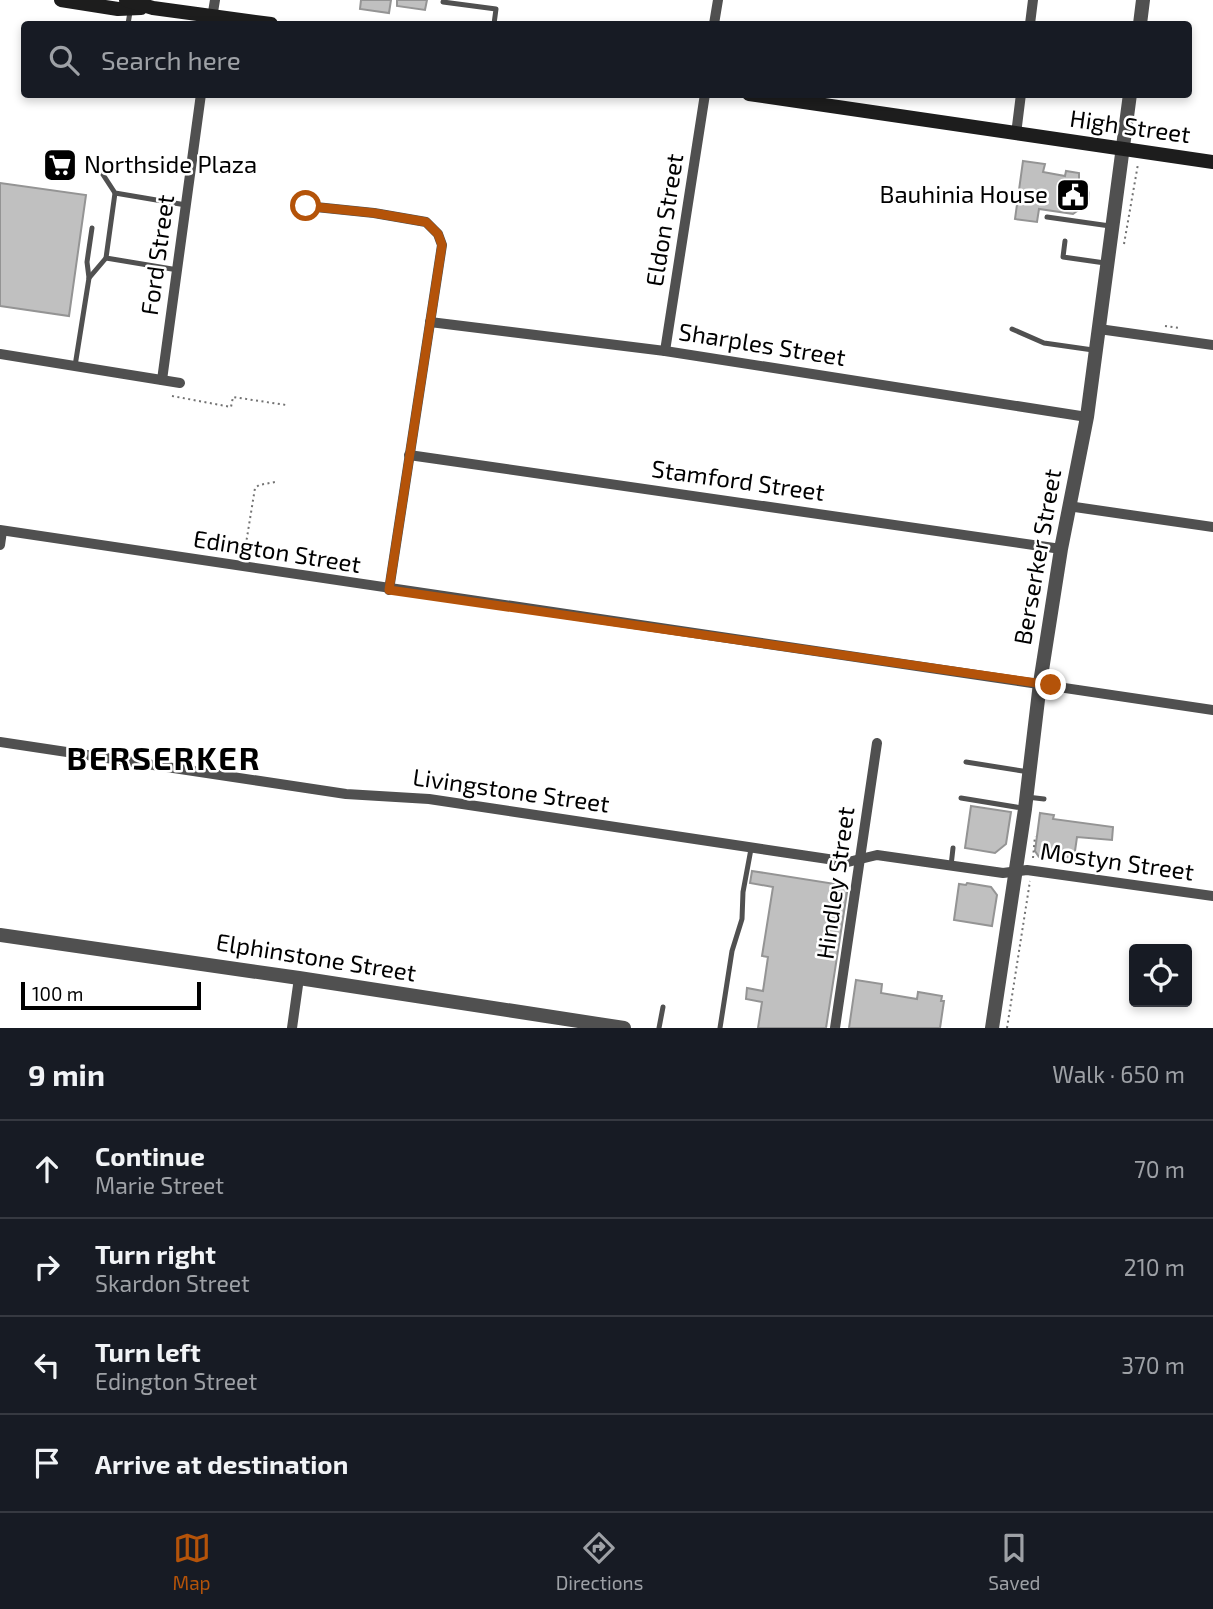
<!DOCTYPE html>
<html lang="en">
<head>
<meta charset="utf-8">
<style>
  body { margin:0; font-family:"Exo 2",sans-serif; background:#20242c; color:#f1f3f6 }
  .controls { position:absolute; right:21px; bottom:21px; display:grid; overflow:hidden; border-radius:7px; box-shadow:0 4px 10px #0003 }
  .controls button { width:63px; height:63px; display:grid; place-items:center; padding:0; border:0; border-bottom:2px solid #363941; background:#171b24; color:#f1f3f6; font:35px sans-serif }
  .scale { position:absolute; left:21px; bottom:18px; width:180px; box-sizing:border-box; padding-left:7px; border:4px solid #000; border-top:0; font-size:19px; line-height:24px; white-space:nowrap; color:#000; -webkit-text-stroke:5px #fff; paint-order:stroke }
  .stop { position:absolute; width:21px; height:21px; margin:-16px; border:5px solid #b45309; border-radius:50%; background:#fff }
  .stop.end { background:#b45309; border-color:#fff; box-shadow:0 2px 7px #0008 }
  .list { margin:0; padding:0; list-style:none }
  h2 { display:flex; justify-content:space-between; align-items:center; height:91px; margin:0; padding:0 28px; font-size:30px }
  h2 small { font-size:23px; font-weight:400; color:#9ea1a6 }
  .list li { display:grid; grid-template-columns:46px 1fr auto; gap:21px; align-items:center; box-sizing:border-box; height:98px; padding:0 28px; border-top:2px solid #363941 }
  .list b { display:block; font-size:26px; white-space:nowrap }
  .list p { margin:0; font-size:23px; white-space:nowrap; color:#9ea1a6 }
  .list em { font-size:23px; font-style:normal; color:#9ea1a6 }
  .icon { flex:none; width:38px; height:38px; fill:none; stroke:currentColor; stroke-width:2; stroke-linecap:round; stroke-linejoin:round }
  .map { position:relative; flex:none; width:1213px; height:1028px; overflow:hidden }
  .search { position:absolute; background:#171b24; box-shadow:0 4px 10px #0003; left:21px; right:21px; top:21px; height:77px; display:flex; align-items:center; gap:18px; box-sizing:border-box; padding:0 24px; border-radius:7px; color:#9ea1a6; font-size:26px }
  .sheet { height:483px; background:#171b24 }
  nav { display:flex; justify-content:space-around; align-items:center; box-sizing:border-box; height:98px; border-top:2px solid #363941; background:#171b24; font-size:19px; color:#9ea1a6 }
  nav a { display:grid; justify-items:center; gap:4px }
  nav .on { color:#b45309 }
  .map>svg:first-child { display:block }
</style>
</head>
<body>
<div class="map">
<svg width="1213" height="1028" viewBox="0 0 1213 1028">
  <rect width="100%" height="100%" fill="#fff"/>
  <g fill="#c0c0c0" stroke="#949494" stroke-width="2">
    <path d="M361,0h30l-2,13 -29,-4z"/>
    <path d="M397,0h30l-2,10 -28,-4z"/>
    <path d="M1023,161l22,3 -2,8 22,4 1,-5 13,2v7l6,5 4,8 -1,10 -15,11 -34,-5 -2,13 -22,-3z"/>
    <path d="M0,183l86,12 -17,121 -69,-10z"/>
    <path d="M971,806l40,6 -5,32 -11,9 -30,-5z"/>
    <path d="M1040,813l14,2 -1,4 60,8 -1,13 -35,-3 -3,21 -28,-4 -1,4 -6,-1 -4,-6z"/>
    <path d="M752,871l96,15 -22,142h-68l4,-26 -16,-3 1,-11 16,3 5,-34 -6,-1 11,-69 -23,-4z"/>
    <path d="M967,883l24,4 6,8 -5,31 -38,-6 5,-36 7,1z"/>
    <path d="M856,980l26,4 -1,9 36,6 1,-7 24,4 -1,5h3l-4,27h-91z"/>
  </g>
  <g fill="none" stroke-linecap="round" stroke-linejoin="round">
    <g stroke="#727272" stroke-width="2" stroke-dasharray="2 3.5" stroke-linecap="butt">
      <path d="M1124,244l14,-80"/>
      <path d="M1165,326l15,2"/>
      <path d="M172,396l59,11 2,-10 53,8"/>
      <path d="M244,556l11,-68 4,-3 16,-3"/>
      <path d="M1033,858l2,-22"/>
      <path d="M1007,1028l23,-147"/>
    </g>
    <g stroke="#505050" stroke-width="5">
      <path d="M443,2l53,7 -2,15"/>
      <path d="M128,24l2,-12"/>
      <path d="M100,170l15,23 71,12"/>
      <path d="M115,193l-9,65 72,12"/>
      <path d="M1047,217l63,9"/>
      <path d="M1065,241l-2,16 42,6"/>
      <path d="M89,278l17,-20"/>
      <path d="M1012,329l32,14 49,7"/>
      <path d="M75,366l14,-88 -2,-16 5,-34"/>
      <path d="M966,762l63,10"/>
      <path d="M1027,797l17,2"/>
      <path d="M961,798l61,10"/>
      <path d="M951,866l2,-18"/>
      <path d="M659,1028l4,-21"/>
      <path d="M720,1028l12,-77 10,-32 1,-27 8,-43"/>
    </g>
    <g stroke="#505050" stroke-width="10">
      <path d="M211,24l4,-24"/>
      <path d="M714,24l4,-24"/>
      <path d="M1030,24l3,-24"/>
      <path d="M1016,134l5,-40"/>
      <path d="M306,206l68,7 52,9 12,12 4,11 -53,345"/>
      <path d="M430,322l235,29 422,66"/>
      <path d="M1099,329l114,16"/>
      <path d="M665,351l40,-257"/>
      <path d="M0,354l180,29"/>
      <path d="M162,380l39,-286"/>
      <path d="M409,455l652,94"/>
      <path d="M1068,506l145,21"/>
      <path d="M0,530c404,62 809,118 1213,180"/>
      <path d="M0,545l2,-14"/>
      <path d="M0,742l346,52 83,5 419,63 29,-7 126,18 24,-3 186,26"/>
      <path d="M292,1028l7,-50"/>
      <path d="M835,1028l42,-285"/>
    </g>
    <g stroke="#505050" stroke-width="14">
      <path d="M1140,24l3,-24"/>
      <path d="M0,935l299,43 325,50"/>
      <path d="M992,1028l33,-219 15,-126 21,-134 26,-132 43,-323"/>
    </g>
    <g stroke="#1d1d1d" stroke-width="14">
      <path d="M61,0l57,9 23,-1"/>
      <path d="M126,0l27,8 118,16"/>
      <path d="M749,94l464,68"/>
    </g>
  </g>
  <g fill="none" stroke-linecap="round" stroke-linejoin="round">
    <path stroke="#b45309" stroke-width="9" d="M306,206l68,7 52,9 12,12 4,11 -53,345 662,95"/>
  </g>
  <defs>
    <g id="supermarket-square" transform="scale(1.75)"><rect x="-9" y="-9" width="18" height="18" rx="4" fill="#000" stroke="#fff"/><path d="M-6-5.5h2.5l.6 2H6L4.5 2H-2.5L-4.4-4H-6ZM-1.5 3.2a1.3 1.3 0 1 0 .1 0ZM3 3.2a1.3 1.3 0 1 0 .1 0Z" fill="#fff"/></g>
    <g id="civic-square" transform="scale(1.75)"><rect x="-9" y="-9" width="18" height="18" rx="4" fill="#000" stroke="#fff"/><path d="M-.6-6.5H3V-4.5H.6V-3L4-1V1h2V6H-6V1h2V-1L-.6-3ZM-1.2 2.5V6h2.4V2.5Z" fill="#fff"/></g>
  </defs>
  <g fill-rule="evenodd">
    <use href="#supermarket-square" x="60" y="165"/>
    <use href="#civic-square" x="1073" y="195"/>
  </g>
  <g text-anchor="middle" stroke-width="5" stroke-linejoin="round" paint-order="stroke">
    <g font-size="24" fill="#000" stroke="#fff">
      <text transform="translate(1130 127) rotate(8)" y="8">High Street</text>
      <text transform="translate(665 220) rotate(-81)" y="8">Eldon Street</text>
      <text transform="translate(158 255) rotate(-82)" y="8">Ford Street</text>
      <text transform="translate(762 345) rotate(9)" y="8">Sharples Street</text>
      <text transform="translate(738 481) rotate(8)" y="8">Stamford Street</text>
      <text transform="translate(277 552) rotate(9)" y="8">Edington Street</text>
      <text transform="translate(1038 557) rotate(-80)" y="8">Berserker Street</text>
      <text transform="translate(511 791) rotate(8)" y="8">Livingstone Street</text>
      <text transform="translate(1117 862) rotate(8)" y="8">Mostyn Street</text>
      <text transform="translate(836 883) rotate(-82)" y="8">Hindley Street</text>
      <text transform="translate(316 958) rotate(9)" y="8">Elphinstone Street</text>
    </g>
    <g font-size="24" fill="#000" stroke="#fff" text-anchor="start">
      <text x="84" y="173">Northside Plaza</text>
      <text x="1048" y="203" text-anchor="end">Bauhinia House</text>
    </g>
    <g font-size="32" font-weight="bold" letter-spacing="2" fill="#000" stroke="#fff">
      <text x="164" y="770">BERSERKER</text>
    </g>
  </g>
</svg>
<div class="controls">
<button><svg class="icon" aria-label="locate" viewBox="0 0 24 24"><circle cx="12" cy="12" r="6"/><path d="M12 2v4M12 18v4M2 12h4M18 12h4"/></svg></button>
</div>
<div class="scale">100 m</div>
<div class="stop" style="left:306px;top:206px"></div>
<div class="stop end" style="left:1051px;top:685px"></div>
<div class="search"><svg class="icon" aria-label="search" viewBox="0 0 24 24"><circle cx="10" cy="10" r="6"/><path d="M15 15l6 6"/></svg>Search here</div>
</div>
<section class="sheet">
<h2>9 min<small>Walk · 650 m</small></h2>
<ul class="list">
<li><svg class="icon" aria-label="ahead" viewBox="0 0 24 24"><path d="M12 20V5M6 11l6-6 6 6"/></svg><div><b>Continue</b><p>Marie Street</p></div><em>70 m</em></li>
<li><svg class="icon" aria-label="right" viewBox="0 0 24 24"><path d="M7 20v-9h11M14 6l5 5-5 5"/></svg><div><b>Turn right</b><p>Skardon Street</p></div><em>210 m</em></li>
<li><svg class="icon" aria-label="left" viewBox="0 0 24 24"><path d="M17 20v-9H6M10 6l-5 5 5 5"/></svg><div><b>Turn left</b><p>Edington Street</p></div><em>370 m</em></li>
<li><svg class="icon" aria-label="arrive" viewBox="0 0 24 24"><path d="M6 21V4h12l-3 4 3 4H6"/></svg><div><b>Arrive at destination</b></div></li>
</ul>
</section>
<nav>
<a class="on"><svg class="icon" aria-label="map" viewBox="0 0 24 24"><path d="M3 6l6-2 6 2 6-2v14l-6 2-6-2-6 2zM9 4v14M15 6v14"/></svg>Map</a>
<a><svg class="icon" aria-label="directions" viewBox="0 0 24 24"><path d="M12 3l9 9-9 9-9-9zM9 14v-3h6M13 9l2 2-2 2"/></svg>Directions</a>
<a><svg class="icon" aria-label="saved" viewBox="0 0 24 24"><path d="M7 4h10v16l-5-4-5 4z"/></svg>Saved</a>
</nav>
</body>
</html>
